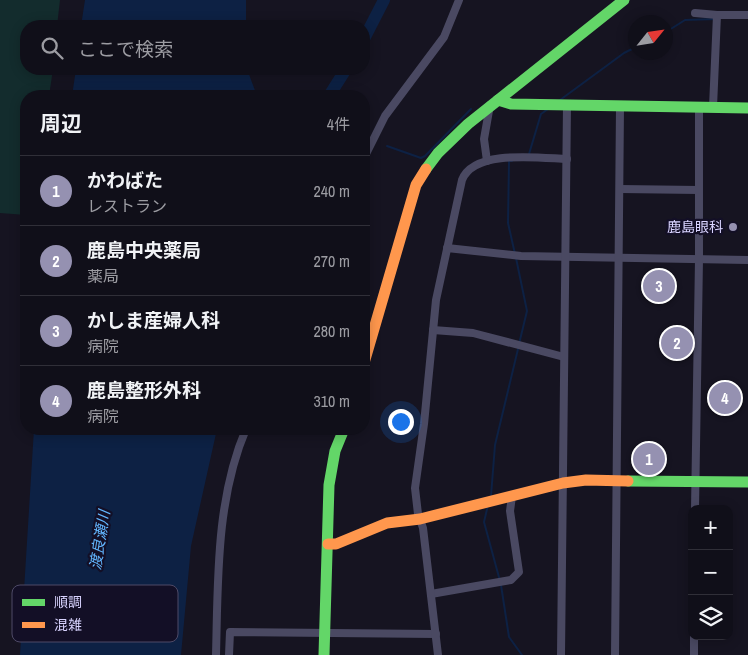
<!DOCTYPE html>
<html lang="ja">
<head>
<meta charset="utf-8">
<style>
  body { margin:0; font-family:"Archivo Narrow","Noto Sans JP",sans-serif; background:#1e1d26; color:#f1f3f6 }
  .controls { position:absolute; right:15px; bottom:15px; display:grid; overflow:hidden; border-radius:10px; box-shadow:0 2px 12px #0003 }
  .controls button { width:45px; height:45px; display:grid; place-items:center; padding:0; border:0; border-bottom:1px solid #302f38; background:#100f19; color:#f1f3f6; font:25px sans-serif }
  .compass { position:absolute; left:628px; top:15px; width:45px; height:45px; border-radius:50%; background:#100f19; box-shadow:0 2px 12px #0003; rotate:60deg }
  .you { position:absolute; left:400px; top:421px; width:18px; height:18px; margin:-12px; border:4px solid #fff; border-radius:50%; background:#1a73e8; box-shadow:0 0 0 8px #1a73e833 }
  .badge { display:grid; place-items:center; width:32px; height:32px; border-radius:50%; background:#9591b1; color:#fff; font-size:16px; font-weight:700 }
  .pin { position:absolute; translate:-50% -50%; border:2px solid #fff; box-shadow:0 1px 5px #0006 }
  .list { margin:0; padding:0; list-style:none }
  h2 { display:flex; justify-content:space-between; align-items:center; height:65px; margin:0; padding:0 20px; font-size:21px }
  h2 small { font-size:16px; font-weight:400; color:#9c9ca2 }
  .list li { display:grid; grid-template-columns:32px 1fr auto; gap:15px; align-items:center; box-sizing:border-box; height:70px; padding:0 20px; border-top:1px solid #302f38 }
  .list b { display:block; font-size:19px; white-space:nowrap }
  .list p { margin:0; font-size:16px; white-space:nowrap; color:#9c9ca2 }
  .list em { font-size:16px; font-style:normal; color:#9c9ca2 }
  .icon { flex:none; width:28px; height:28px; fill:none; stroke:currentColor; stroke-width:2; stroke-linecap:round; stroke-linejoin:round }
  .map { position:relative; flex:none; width:748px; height:655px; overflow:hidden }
  .search { position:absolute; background:#100f19; box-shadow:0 2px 12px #0003; left:20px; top:20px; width:350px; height:55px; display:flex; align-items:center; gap:12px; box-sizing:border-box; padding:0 18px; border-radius:20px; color:#9c9ca2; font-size:19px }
  .panel { position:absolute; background:#100f19; box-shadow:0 2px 12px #0003; left:20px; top:90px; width:350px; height:345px; border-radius:20px }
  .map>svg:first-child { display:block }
</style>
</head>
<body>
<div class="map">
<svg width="748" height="655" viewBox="0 0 748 655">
  <rect width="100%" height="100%" fill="#161421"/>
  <path fill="#132c2d" d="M0,0h60l-3,26h-31v43h27l-4,27h-23v119l-26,-2z"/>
  <g fill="#0d2144">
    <path d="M85,0h161v26h-165z"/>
    <path d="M76,69h171l10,27h-185z"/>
    <path d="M34,429h183l-26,117 -10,109h-161z"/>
  </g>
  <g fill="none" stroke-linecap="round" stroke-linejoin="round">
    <g stroke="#0d2144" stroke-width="2">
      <path d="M666,32l19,-12 31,-1"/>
      <path d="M560,100l64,-47 12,-6"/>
      <path d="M387,146l34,12 4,-2 46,-47"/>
      <path d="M529,154l12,-40 7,-5"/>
      <path d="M512,161h-3l-1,62 7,31"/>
      <path d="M516,258l11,53 -8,33"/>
      <path d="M491,496l4,-51 23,-96"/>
      <path d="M488,505l-4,17 16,59"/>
      <path d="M501,585l8,52 13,18"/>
    </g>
    <g stroke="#0d2144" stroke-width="12">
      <path d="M364,39l20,-39"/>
      <path d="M329,96l17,-27"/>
    </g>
    <g stroke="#4a4962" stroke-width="8">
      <path d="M695,13l22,2"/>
      <path d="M713,107l4,-92h31"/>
      <path d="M364,158l21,-42 59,-79 15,-37"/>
      <path d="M487,161l-3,-22 6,-34"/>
      <path d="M620,189l79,1"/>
      <path d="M447,248l74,8 227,4"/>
      <path d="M433,330l40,3 91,24"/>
      <path d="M695,509l4,-250v-153"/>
      <path d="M431,594l80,-14 8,-8 -9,-61 2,-15"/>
      <path d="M216,655c2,-75 0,-156 30,-226"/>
      <path d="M229,655l1,-23 206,2"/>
      <path d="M438,655l-15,-127 -5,-14 -3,-26 9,-64 12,-124 26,-120c12,-31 78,-22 105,-21"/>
      <path d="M561,655l6,-550"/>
      <path d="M615,655l5,-548"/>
      <path d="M694,655v-19"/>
    </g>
    <g stroke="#63d668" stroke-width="11">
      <path d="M498,100l13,4 237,4"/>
      <path d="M426,169l12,-16 30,-29 156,-124"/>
      <path d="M628,481l120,1"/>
      <path d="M324,655l5,-170 6,-34 9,-22"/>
    </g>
    <g stroke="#ff974d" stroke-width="11">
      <path d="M364,363l52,-178 10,-16"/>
      <path d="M328,544h8l51,-21 33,-4 143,-36 23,-3 42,1"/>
    </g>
  </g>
  <circle fill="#9591b1" stroke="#130f26" stroke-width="2" cx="733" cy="227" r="5"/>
  <g text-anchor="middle" stroke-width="4.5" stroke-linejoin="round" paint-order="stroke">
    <g font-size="14" fill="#d9d4ff" stroke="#130f26" text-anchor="end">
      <text x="723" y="232">鹿島眼科</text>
    </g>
    <g font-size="15" font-style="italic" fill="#62b6ff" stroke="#130f26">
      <text transform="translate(100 540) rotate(-81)" y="5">渡良瀬川</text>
    </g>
  </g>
  <rect x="12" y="585" width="166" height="57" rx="8" fill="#130f26" stroke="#4e4a67" stroke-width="1"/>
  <rect x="22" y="599" width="23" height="7" fill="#63d668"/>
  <rect x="22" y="622" width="23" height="6" fill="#ff974d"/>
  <g font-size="14" fill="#d9d4ff">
    <text x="54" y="607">順調</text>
    <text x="54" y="630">混雑</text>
  </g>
</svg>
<div class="controls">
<button>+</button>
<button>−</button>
<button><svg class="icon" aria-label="layers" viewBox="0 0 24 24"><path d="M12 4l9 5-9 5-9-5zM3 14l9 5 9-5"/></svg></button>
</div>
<svg class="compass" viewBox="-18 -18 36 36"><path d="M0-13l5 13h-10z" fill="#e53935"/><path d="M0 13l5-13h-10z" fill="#9c9ca2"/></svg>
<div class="you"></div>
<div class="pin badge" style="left:649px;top:459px">1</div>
<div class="pin badge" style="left:677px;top:343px">2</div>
<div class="pin badge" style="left:659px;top:286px">3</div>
<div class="pin badge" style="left:725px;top:398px">4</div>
<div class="search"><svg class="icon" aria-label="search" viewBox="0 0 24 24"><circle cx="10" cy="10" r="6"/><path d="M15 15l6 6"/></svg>ここで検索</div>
<section class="panel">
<h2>周辺<small>4件</small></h2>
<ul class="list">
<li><span class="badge">1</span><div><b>かわばた</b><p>レストラン</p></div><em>240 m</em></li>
<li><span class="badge">2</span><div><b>鹿島中央薬局</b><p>薬局</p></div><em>270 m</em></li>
<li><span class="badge">3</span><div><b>かしま産婦人科</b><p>病院</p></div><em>280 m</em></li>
<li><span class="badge">4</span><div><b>鹿島整形外科</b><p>病院</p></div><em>310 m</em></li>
</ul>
</section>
</div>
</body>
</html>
